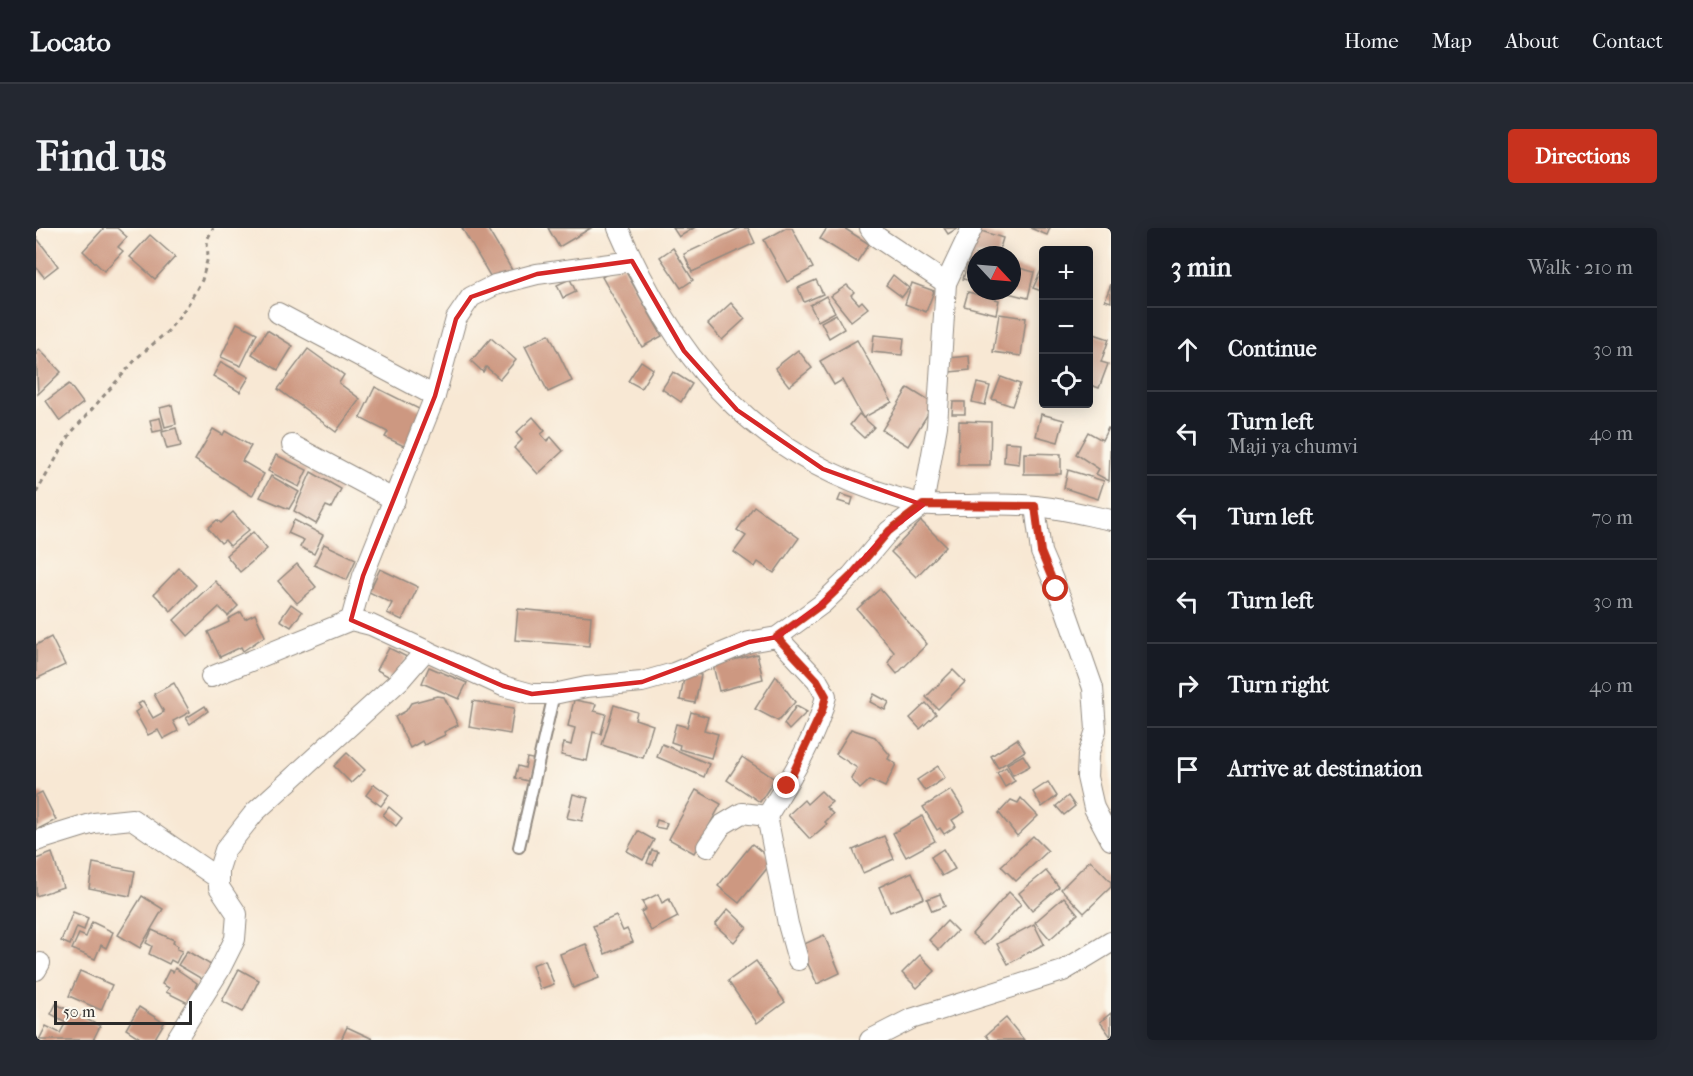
<!DOCTYPE html>
<html lang="en">
<head>
<meta charset="utf-8">
<style>
  body { margin:0; font-family:"IM FELL French Canon",serif; background:#242831; color:#f1f3f6 }
  .controls { position:absolute; right:18px; top:18px; display:grid; overflow:hidden; border-radius:6px; box-shadow:0 3px 15px #0003 }
  .controls button { width:54px; height:54px; display:grid; place-items:center; padding:0; border:0; border-bottom:2px solid #363941; background:#171b24; color:#f1f3f6; font:30px sans-serif }
  .compass { position:absolute; left:931px; top:18px; width:54px; height:54px; border-radius:50%; background:#171b24; box-shadow:0 3px 15px #0003; rotate:116deg }
  .scale { position:absolute; left:18px; bottom:15px; width:138px; box-sizing:border-box; padding-left:6px; border:3px solid #2b2b2b; border-top:0; font-size:16px; line-height:21px; white-space:nowrap; color:#2b2b2b; -webkit-text-stroke:4px #fbf7ec; paint-order:stroke }
  .stop { position:absolute; width:18px; height:18px; margin:-14px; border:4px solid #c8321e; border-radius:50%; background:#fff }
  .stop.end { background:#c8321e; border-color:#fff; box-shadow:0 2px 6px #0008 }
  .list { margin:0; padding:0; list-style:none }
  h2 { display:flex; justify-content:space-between; align-items:center; height:78px; margin:0; padding:0 24px; font-size:26px }
  h2 small { font-size:20px; font-weight:400; color:#9ea1a6 }
  .list li { display:grid; grid-template-columns:39px 1fr auto; gap:18px; align-items:center; box-sizing:border-box; height:84px; padding:0 24px; border-top:2px solid #363941 }
  .list b { display:block; font-size:22px; white-space:nowrap }
  .list p { margin:0; font-size:20px; white-space:nowrap; color:#9ea1a6 }
  .list em { font-size:20px; font-style:normal; color:#9ea1a6 }
  .icon { flex:none; width:33px; height:33px; fill:none; stroke:currentColor; stroke-width:2; stroke-linecap:round; stroke-linejoin:round }
  .map { position:relative; flex:none; width:1075px; height:812px; overflow:hidden; border-radius:6px }
  header { display:flex; align-items:center; gap:36px; box-sizing:border-box; height:84px; padding:0 30px; background:#171b24; border-bottom:2px solid #363941 }
  header strong { font-size:28px }
  nav { display:flex; gap:33px; margin-inline-start:auto; font-size:21px }
  .intro { display:flex; align-items:center; justify-content:space-between; box-sizing:border-box; height:144px; padding:0 36px }
  h1 { margin:0; font-size:42px }
  .button { padding:15px 27px; border-radius:6px; background:#c8321e; color:#fff; font-size:21px; font-weight:700 }
  main { display:flex; gap:36px; padding:0 36px }
  aside { flex:1; background:#171b24; border-radius:6px; box-shadow:0 3px 15px #0003 }
  .map>svg:first-child { display:block }
</style>
</head>
<body>
<header>
<strong>Locato</strong>
<nav><a>Home</a><a>Map</a><a>About</a><a>Contact</a></nav>
</header>
<div class="intro"><h1>Find us</h1><a class="button">Directions</a></div>
<main>
<div class="map">
<svg width="1075" height="812" viewBox="0 0 1075 812">
  <rect width="100%" height="100%" fill="#fbf7ec"/>
  <filter id="ink" filterUnits="userSpaceOnUse"><feTurbulence type="fractalNoise" baseFrequency=".0167" numOctaves="2"/><feDisplacementMap in="SourceGraphic" scale="12" xChannelSelector="R" yChannelSelector="G"/><feConvolveMatrix kernelMatrix="1 2 1 2 8 2 1 2 1" color-interpolation-filters="sRGB"/></filter>
  <filter id="wash" filterUnits="userSpaceOnUse"><feTurbulence type="fractalNoise" baseFrequency=".008" numOctaves="4" result="noise"/><feDisplacementMap in="SourceGraphic" scale="24" xChannelSelector="R" yChannelSelector="G"/><feGaussianBlur stdDeviation="1.35" result="paint"/><feColorMatrix in="noise" values="0 0 0 0 0 0 0 0 0 0 0 0 0 0 0 0 0 1.4 0 .05"/><feComposite in="paint" operator="in"/></filter>
  <g filter="url(#wash)">
    <rect width="100%" height="100%" fill="#f8e8d4"/>
    <g id="blocks">
      <g fill="#cd9881">
        <path d="M68,0h13l10,9 -9,10 5,4 -19,20 -21,-20z"/>
        <path d="M426,0h25l25,42 -19,11z"/>
        <path d="M512,0h43l-32,19z"/>
        <path d="M637,0h21l-15,9z"/>
        <path d="M704,0h8l7,15 -63,29 -8,-18z"/>
        <path d="M750,0h6l21,40 -26,14 -23,-42z"/>
        <path d="M791,0h17l25,16 -12,18 -37,-23z"/>
        <path d="M908,0h14l-10,6z"/>
        <path d="M994,0h20l-3,7z"/>
        <path d="M942,2l25,8 -5,17h-22v27l-13,-3z"/>
        <path d="M114,7l25,22 -20,22 -25,-22z"/>
        <path d="M0,9l22,29 -14,11 -8,-10z"/>
        <path d="M637,20l20,32 -12,8 -21,-31z"/>
        <path d="M1008,36v28l-11,-4z"/>
        <path d="M586,37l40,71 -20,11 -40,-70z"/>
        <path d="M976,38l22,6 -6,26 -24,-6 8,-1z"/>
        <path d="M857,47l16,13 -7,9 -16,-12z"/>
        <path d="M534,51l6,13 -13,6 -6,-13z"/>
        <path d="M780,52l7,14 -19,8 -6,-14z"/>
        <path d="M876,55l22,8 -8,21 -21,-8z"/>
        <path d="M1075,56v18l-6,-2z"/>
        <path d="M811,57l7,7 -3,3 8,9 3,-3 6,7 -17,13 -20,-25z"/>
        <path d="M932,64l31,8 -3,14 -32,-8z"/>
        <path d="M790,68l9,16 -17,9 -8,-16z"/>
        <path d="M695,75l14,16 -23,21 -14,-16z"/>
        <path d="M800,86l8,15 -15,9 -8,-16z"/>
        <path d="M963,86l27,4 -5,38 -28,-4z"/>
        <path d="M201,95l20,10 -16,33 -20,-9z"/>
        <path d="M231,102l26,16 -15,24 -26,-16z"/>
        <path d="M1052,104l21,7 -8,23 7,2 -9,24 -11,-4z"/>
        <path d="M513,106l23,47 -24,11 -23,-46z"/>
        <path d="M838,107l30,3 -2,17 -30,-3z"/>
        <path d="M455,110l25,22 -16,19 -14,-12 -3,5 -12,-11z"/>
        <path d="M821,112l35,62 -29,16 -21,-38 -8,5 -14,-24z"/>
        <path d="M3,121l22,23 -23,22 -2,-42z"/>
        <path d="M272,121l36,26 -5,8 21,16 -24,33 -58,-43z"/>
        <path d="M762,122l14,18 -23,18 -14,-18z"/>
        <path d="M933,128l1,14 -20,2 -1,-14z"/>
        <path d="M605,133l12,8 -12,19 -13,-7z"/>
        <path d="M185,134l28,15 -9,15 -27,-16z"/>
        <path d="M637,144l19,12 -11,18 -19,-13z"/>
        <path d="M965,149l19,7 -8,22 -20,-7z"/>
        <path d="M941,155l13,3 -5,19 -13,-3z"/>
        <path d="M33,156l14,19 -23,18 -14,-20z"/>
        <path d="M339,159l48,24 -17,36 -21,-10 3,-5 -28,-14z"/>
        <path d="M872,160l26,16 -26,42 -26,-16z"/>
        <path d="M917,174h12v12h-13z"/>
        <path d="M136,177l4,19 -11,3 -5,-19z"/>
        <path d="M823,186l15,13 -10,11 -14,-13z"/>
        <path d="M1005,186l23,6 -6,22 -22,-6z"/>
        <path d="M497,189l12,14 -4,3 6,7 4,-4 12,14 -25,23 -24,-26 8,-8 -6,-7z"/>
        <path d="M124,190l3,12 -10,2 -3,-12z"/>
        <path d="M923,193l32,1 -1,43h-32z"/>
        <path d="M140,200l5,18 -14,3 -5,-17z"/>
        <path d="M1072,200l3,1 -2,52 -13,-7 3,-5 -23,-15 12,-22 14,8z"/>
        <path d="M177,201l10,6 2,-4 26,15 -9,15 22,13 -12,22 -57,-36z"/>
        <path d="M969,214l16,1 -2,21 -15,-2z"/>
        <path d="M988,225l37,1v20h-37z"/>
        <path d="M240,227l31,15 -8,17 -31,-16z"/>
        <path d="M1032,242l36,11 -6,18 -34,-11z"/>
        <path d="M275,244l30,17 -10,19 -5,-2 -10,18 -22,-13z"/>
        <path d="M235,248l28,16 -10,17 -29,-12z"/>
        <path d="M805,266l12,4 -2,7 -13,-4z"/>
        <path d="M718,278l45,32 -25,35 -16,-11 -3,5 -21,-15 12,-16 -9,-6z"/>
        <path d="M197,284l16,18 -19,16 -5,-6 -4,3 -13,-15 9,-8 4,3z"/>
        <path d="M258,292l29,15 -9,19 -14,-7 4,-7 -16,-7z"/>
        <path d="M885,293l25,25 -30,31 -25,-25z"/>
        <path d="M217,304l14,17 -27,23 -14,-17z"/>
        <path d="M288,316l32,15 -9,21 -33,-15z"/>
        <path d="M261,336l19,23 -19,16 -19,-22z"/>
        <path d="M143,340l17,17 -25,26 -17,-17z"/>
        <path d="M344,341l38,18 -16,33 -15,-7 5,-10 -23,-11z"/>
        <path d="M179,353l23,25 -10,10 -9,-9 -31,29 -14,-16z"/>
        <path d="M844,361l47,55 -30,30 -9,-11 6,-11 -37,-43z"/>
        <path d="M255,376l11,8 -11,15 -11,-7z"/>
        <path d="M482,381l73,7 -2,30 -74,-6z"/>
        <path d="M205,384l4,7 10,-5 10,22 -22,15 -2,-4 -21,10 -12,-25 21,-10 -1,-3z"/>
        <path d="M15,409l14,28 -29,14v-34z"/>
        <path d="M353,420l18,9 -12,23 -18,-10z"/>
        <path d="M721,426l6,25 -44,12 -6,-26z"/>
        <path d="M393,439l38,16 -8,16 -37,-16z"/>
        <path d="M917,442l12,12 -27,27 -12,-12z"/>
        <path d="M649,444l16,3 -6,28 -15,-3z"/>
        <path d="M740,448l19,26 -17,19 -23,-12z"/>
        <path d="M138,455l16,29 -17,9 5,10 -15,8 -5,-9 -10,5 -13,-23 6,-4 -3,-4 5,-3 10,17 11,-6 -10,-18z"/>
        <path d="M838,466l15,8 -4,8 -15,-8z"/>
        <path d="M401,468l7,1 14,28 -14,7 1,3 -21,10 -2,-4 -12,7 -15,-31 11,-6 5,-8z"/>
        <path d="M538,472l22,4 -2,7 12,3 -5,20 -8,-2 -6,29 -26,-6 3,-12 7,2 4,-17 -7,-2z"/>
        <path d="M437,473l41,7 -4,26 -41,-7z"/>
        <path d="M890,475l10,11 -16,15 -10,-11z"/>
        <path d="M578,477l23,7 -2,7 18,6 -10,33 -41,-13z"/>
        <path d="M169,478l3,5 -18,13 -4,-6z"/>
        <path d="M760,478l11,6 -18,18 -5,-6z"/>
        <path d="M655,484l17,5 -4,13 14,4 -7,24 -32,-9 1,-4 -9,-3 5,-18 11,3z"/>
        <path d="M815,501l24,8 15,18 -2,4 8,5 -11,23 -15,-7 -10,9 -9,-10 6,-11 -21,-14z"/>
        <path d="M981,511l8,12 -27,17 -7,-12z"/>
        <path d="M626,516l47,20 -5,13 -47,-20z"/>
        <path d="M311,525l18,17 -14,13 -17,-17z"/>
        <path d="M987,527l7,11 -17,9 -6,-11z"/>
        <path d="M706,529l33,22 -15,23 -33,-22z"/>
        <path d="M491,530l10,2 -5,22 -17,-4 3,-12 7,2z"/>
        <path d="M902,538l7,12 -20,13 -8,-11z"/>
        <path d="M970,539l9,14 -10,6 -8,-14z"/>
        <path d="M1012,554l9,14 -15,11 -9,-15z"/>
        <path d="M338,556l15,11 -8,11 -15,-11z"/>
        <path d="M660,562l25,14 -27,49 -25,-14z"/>
        <path d="M915,562l14,22 -13,8 4,6 -12,8 -4,-6 -3,2 -14,-23z"/>
        <path d="M785,563l11,11 -6,5 7,7 -8,8 2,2 -17,15 -22,-24 16,-15 3,4z"/>
        <path d="M6,564l14,28 -20,10v-35z"/>
        <path d="M537,566l15,4 -6,23 -15,-3z"/>
        <path d="M1032,568l7,10 -11,9 -8,-9z"/>
        <path d="M985,570l17,18 -21,20 -18,-23 12,-13 7,3z"/>
        <path d="M353,579l13,11 -6,8 -13,-11z"/>
        <path d="M886,588l13,25 -29,16 -13,-24z"/>
        <path d="M621,592l10,3 -2,6 -10,-2z"/>
        <path d="M602,603l16,9 -11,20 -16,-9z"/>
        <path d="M848,608l10,23 -31,14 -10,-23z"/>
        <path d="M997,608l15,15 -32,30 -15,-15z"/>
        <path d="M716,616l21,17 -34,42 -21,-17z"/>
        <path d="M907,621l12,20 -13,7 -11,-19z"/>
        <path d="M616,622l6,2 -5,13 -6,-2z"/>
        <path d="M16,625l11,34 -27,9v-37z"/>
        <path d="M1054,632l21,22v5l-27,26 -23,-24z"/>
        <path d="M57,635l42,8 -5,25 -41,-8z"/>
        <path d="M1010,643l13,16 -27,23 -13,-17z"/>
        <path d="M876,644l12,26 -34,14 -11,-25z"/>
        <path d="M973,664l12,12 -37,41 -12,-11z"/>
        <path d="M622,666l4,9 7,-4 9,18 -27,14 -10,-19 5,-3 -4,-7z"/>
        <path d="M904,666l5,12 -13,5 -5,-12z"/>
        <path d="M106,668l21,13 -23,39 -22,-13z"/>
        <path d="M1028,669l14,17 -28,25 -15,-17z"/>
        <path d="M692,681l19,18 -13,15 -19,-17z"/>
        <path d="M37,684l15,6 -4,12 -7,-3 -7,18 -9,-4z"/>
        <path d="M580,688l7,15 4,-2 6,13 -28,12 -12,-28z"/>
        <path d="M911,693l10,10 -18,19 -10,-10z"/>
        <path d="M56,694l21,10 -7,16 -5,-3 -6,14 -23,-10 7,-15 7,3z"/>
        <path d="M998,696l10,20 -36,20 -11,-20z"/>
        <path d="M116,702l22,10 -1,3 5,3 -1,3 5,2 -6,12 -5,-3 -2,4 -20,-10 3,-8 -6,-3z"/>
        <path d="M788,707l16,38 -23,11 -17,-38z"/>
        <path d="M550,716l13,34 -26,10 -13,-34z"/>
        <path d="M151,723l29,17 -9,14 -29,-17z"/>
        <path d="M884,727l15,16 -18,17 -15,-15z"/>
        <path d="M509,732l9,24 -14,5 -8,-24z"/>
        <path d="M720,733l29,41 -28,21 -29,-42z"/>
        <path d="M139,740l22,15 -2,5 4,3 -7,14 -26,-13 3,-4 -7,-4 7,-14 4,2z"/>
        <path d="M203,741l20,11 -16,32 -21,-11z"/>
        <path d="M44,743l32,14 -11,25 -32,-14z"/>
        <path d="M20,776l44,22 -7,14h-54l7,-14 14,7 6,-11 -15,-8z"/>
        <path d="M103,779l25,16 -10,17h-11l-17,-11z"/>
        <path d="M1075,785v24l-11,-15z"/>
        <path d="M970,790l18,22h-34l-4,-5z"/>
        <path d="M311,799l28,13h-34z"/>
      </g>
    </g>
  </g>
  <g filter="url(#ink)">
    <use href="#blocks" fill-opacity="0" stroke="#928a80" stroke-width="1.5"/>
    <g fill="none" stroke-linecap="round" stroke-linejoin="round">
      <g stroke="#928a80" stroke-width="14">
        <path id="lane" d="M483,619l35,-153"/>
      </g>
      <g stroke="#928a80" stroke-width="22">
        <g id="street">
          <path d="M582,0c62,142 147,239 303,276 10,2 22,1 32,1 27,0 55,-2 82,1 25,2 51,9 76,14"/>
          <path d="M834,0l7,9 69,46"/>
          <path d="M242,85l157,83"/>
          <path d="M256,217l103,55"/>
          <path d="M999,278l6,46 24,56 28,80 3,42 -8,25 -1,22 7,31 17,32"/>
          <path d="M315,392l12,-44 72,-180 21,-77 15,-22 24,-12 42,-11 95,-13"/>
          <path d="M741,409l40,43 9,16c-10,43 -36,83 -59,120l21,108 10,36"/>
          <path d="M175,449l140,-57 20,5 132,61 29,8h22l32,-7 56,-5 32,-9 75,-31 28,-5 45,-33 29,-28 38,-45 34,-26 14,-79 9,-143 26,-55"/>
          <path d="M0,613l58,-18 38,-4 87,60"/>
          <path d="M671,619l15,-22 20,-12 25,3"/>
          <path d="M0,742l4,-7"/>
          <path d="M140,812l43,-69 16,-32 2,-25 -18,-27v-18l6,-19 30,-38 145,-132 26,-30"/>
          <path d="M834,812l41,-21 152,-48 48,-29"/>
        </g>
      </g>
      <path stroke="#928a80" stroke-width="3" stroke-dasharray="4.5 4.5" stroke-linecap="butt" d="M0,265l35,-60 67,-76 30,-26 19,-25 15,-26 6,-23 -1,-17 6,-12"/>
      <use href="#lane" stroke="#fff" stroke-width="10"/>
      <use href="#street" stroke="#fff" stroke-width="20"/>
    </g>
  </g>
  <g fill="none" stroke-linecap="round" stroke-linejoin="round" filter="url(#ink)">
    <path stroke="#c8321e" stroke-width="8" d="M751,558l35,-75 4,-15 -9,-16 -40,-43 45,-33 29,-28 38,-45 34,-26 112,1 6,46 15,37"/>
  </g>
  <path fill="none" stroke="#d62828" stroke-width="4.5" stroke-linejoin="round" d="M596,33l52,90 53,59 86,59 100,36 -34,26 -67,73 -45,33 -28,5 -107,40 -110,12 -29,-8 -152,-66 12,-44 72,-180 21,-77 15,-22 66,-23z"/>
</svg>
<div class="controls">
<button>+</button>
<button>−</button>
<button><svg class="icon" aria-label="locate" viewBox="0 0 24 24"><circle cx="12" cy="12" r="6"/><path d="M12 2v4M12 18v4M2 12h4M18 12h4"/></svg></button>
</div>
<svg class="compass" viewBox="-18 -18 36 36"><path d="M0-13l5 13h-10z" fill="#e53935"/><path d="M0 13l5-13h-10z" fill="#9ea1a6"/></svg>
<div class="scale">50 m</div>
<div class="stop" style="left:1020px;top:361px"></div>
<div class="stop end" style="left:751px;top:558px"></div>
</div>
<aside>
<h2>3 min<small>Walk · 210 m</small></h2>
<ul class="list">
<li><svg class="icon" aria-label="ahead" viewBox="0 0 24 24"><path d="M12 20V5M6 11l6-6 6 6"/></svg><div><b>Continue</b></div><em>30 m</em></li>
<li><svg class="icon" aria-label="left" viewBox="0 0 24 24"><path d="M17 20v-9H6M10 6l-5 5 5 5"/></svg><div><b>Turn left</b><p>Maji ya chumvi</p></div><em>40 m</em></li>
<li><svg class="icon" aria-label="left" viewBox="0 0 24 24"><path d="M17 20v-9H6M10 6l-5 5 5 5"/></svg><div><b>Turn left</b></div><em>70 m</em></li>
<li><svg class="icon" aria-label="left" viewBox="0 0 24 24"><path d="M17 20v-9H6M10 6l-5 5 5 5"/></svg><div><b>Turn left</b></div><em>30 m</em></li>
<li><svg class="icon" aria-label="right" viewBox="0 0 24 24"><path d="M7 20v-9h11M14 6l5 5-5 5"/></svg><div><b>Turn right</b></div><em>40 m</em></li>
<li><svg class="icon" aria-label="arrive" viewBox="0 0 24 24"><path d="M6 21V4h12l-3 4 3 4H6"/></svg><div><b>Arrive at destination</b></div></li>
</ul>
</aside>
</main>
</body>
</html>
